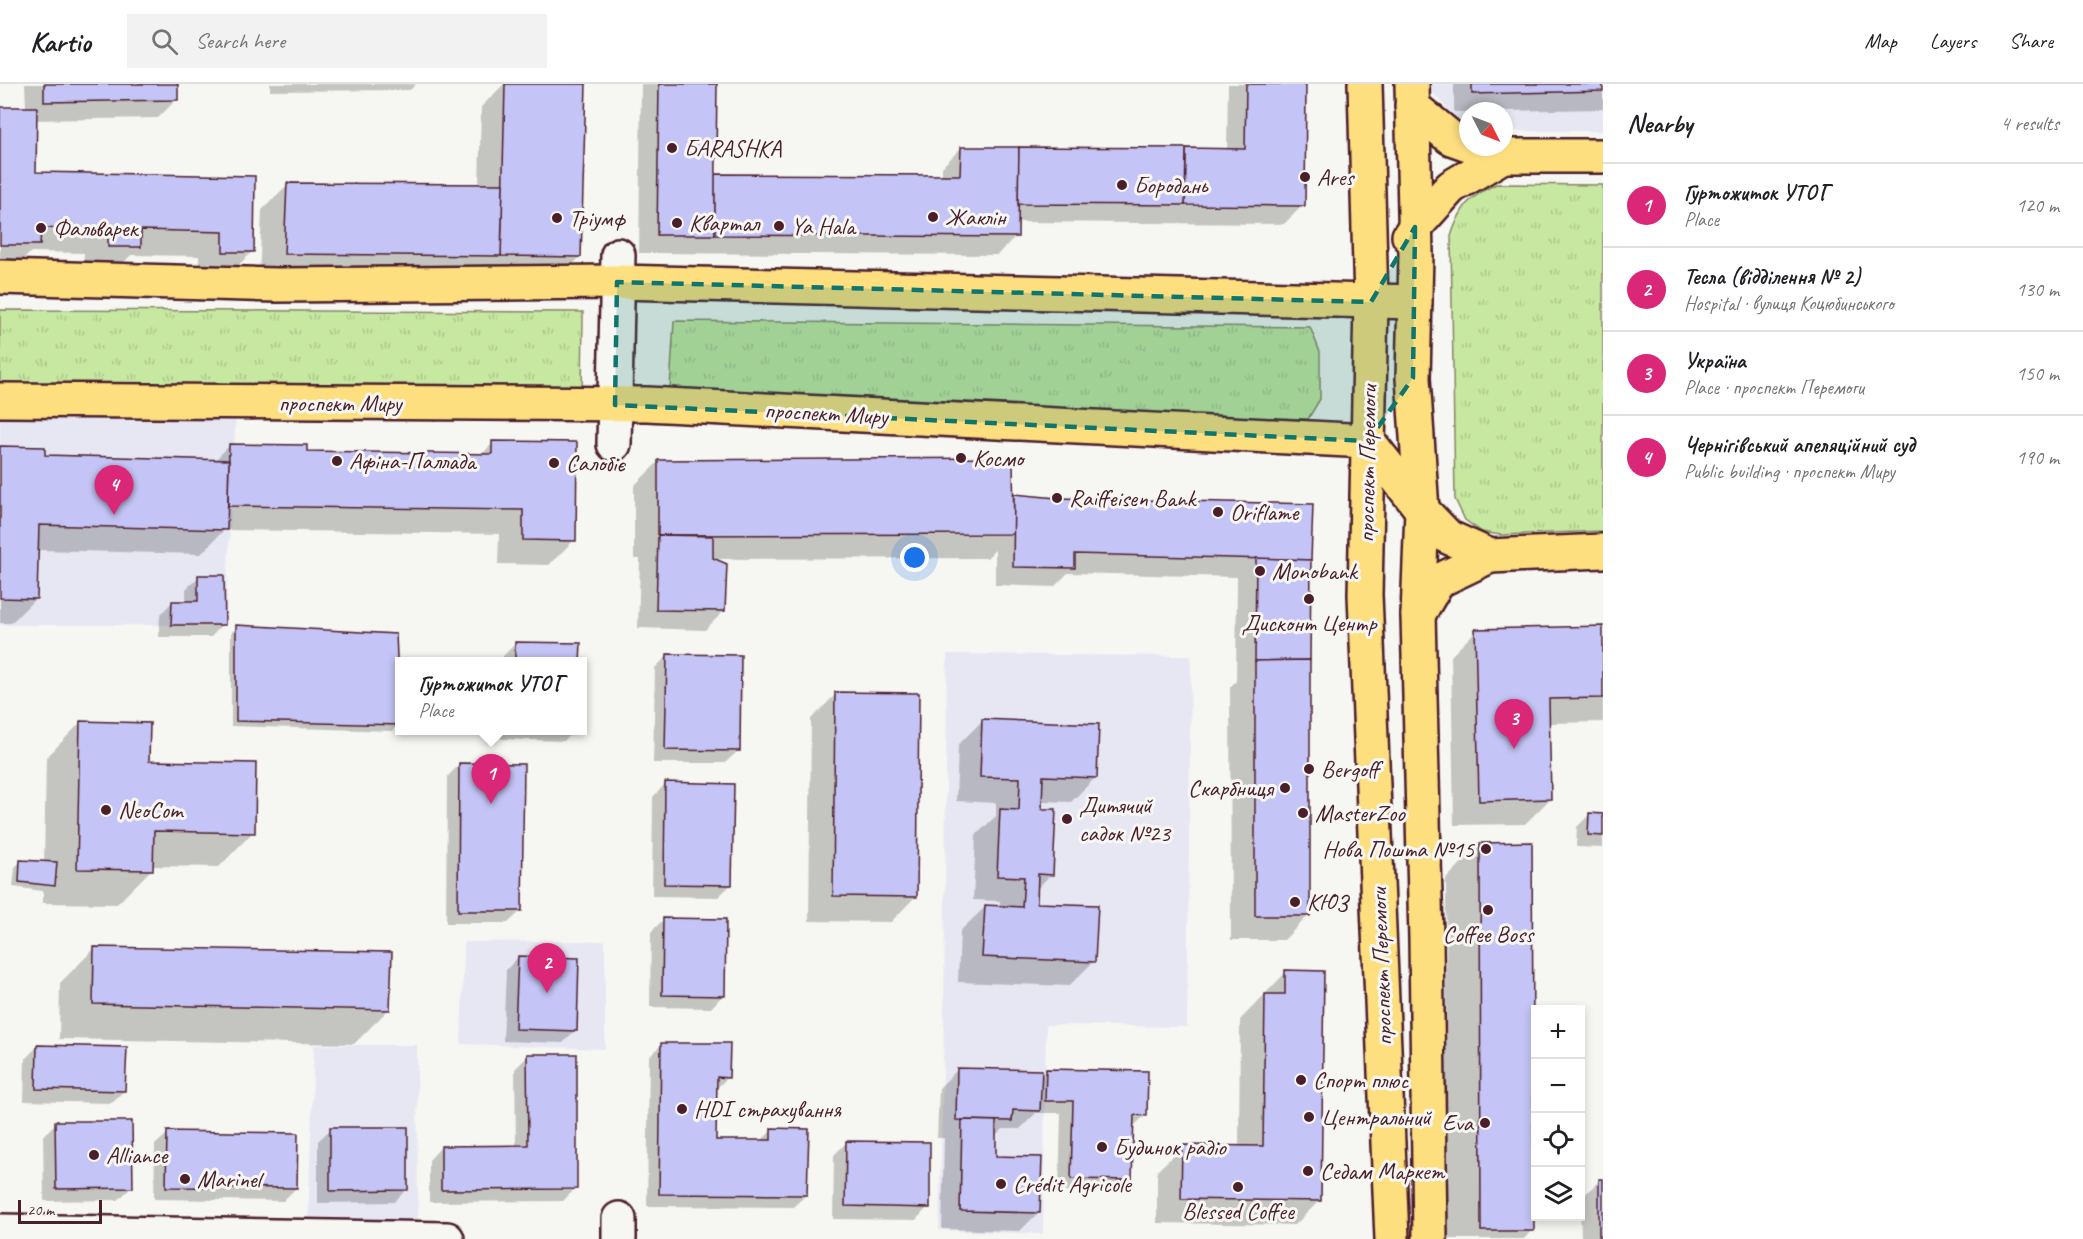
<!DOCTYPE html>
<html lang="en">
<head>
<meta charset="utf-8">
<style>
  body { margin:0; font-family:Caveat,sans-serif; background:#f2f2f2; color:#202124 }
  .controls { position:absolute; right:18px; bottom:18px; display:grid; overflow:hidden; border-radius:0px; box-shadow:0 3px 9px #0003 }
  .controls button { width:54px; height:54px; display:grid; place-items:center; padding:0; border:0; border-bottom:2px solid #e0e0e0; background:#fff; color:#202124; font:30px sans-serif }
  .compass { position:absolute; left:1459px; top:18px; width:54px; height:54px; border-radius:50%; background:#fff; box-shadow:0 3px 9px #0003; rotate:132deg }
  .scale { position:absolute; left:18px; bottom:15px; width:84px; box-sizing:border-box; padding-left:6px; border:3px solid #4a1f2b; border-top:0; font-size:16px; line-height:21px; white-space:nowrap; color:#4a1f2b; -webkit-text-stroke:4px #f6f6f2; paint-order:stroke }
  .you { position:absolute; left:915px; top:474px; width:21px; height:21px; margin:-15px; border:4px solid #fff; border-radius:50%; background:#1a73e8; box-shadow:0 0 0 9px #1a73e833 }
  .badge { display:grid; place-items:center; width:39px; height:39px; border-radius:50%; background:#db2777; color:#fff; font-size:20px; font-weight:700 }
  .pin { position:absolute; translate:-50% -50px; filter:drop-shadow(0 2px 3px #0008) }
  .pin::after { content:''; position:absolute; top:32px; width:21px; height:18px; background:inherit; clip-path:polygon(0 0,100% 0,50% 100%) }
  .popup { position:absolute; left:395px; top:573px; width:192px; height:78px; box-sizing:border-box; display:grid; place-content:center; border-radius:0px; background:#fff; filter:drop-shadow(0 2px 4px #0005); font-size:20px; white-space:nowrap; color:#757577 }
  .popup b { font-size:22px; color:#202124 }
  .popup::after { content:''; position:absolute; left:50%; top:100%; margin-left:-12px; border:12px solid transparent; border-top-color:#fff }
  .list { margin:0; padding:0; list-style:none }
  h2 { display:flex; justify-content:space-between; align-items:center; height:78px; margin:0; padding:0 24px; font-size:26px }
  h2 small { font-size:20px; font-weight:400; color:#757577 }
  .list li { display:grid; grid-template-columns:39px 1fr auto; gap:18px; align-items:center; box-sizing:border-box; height:84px; padding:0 24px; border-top:2px solid #e0e0e0 }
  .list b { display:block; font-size:22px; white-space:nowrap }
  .list p { margin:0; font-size:20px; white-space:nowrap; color:#757577 }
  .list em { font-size:20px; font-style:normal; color:#757577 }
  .icon { flex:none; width:33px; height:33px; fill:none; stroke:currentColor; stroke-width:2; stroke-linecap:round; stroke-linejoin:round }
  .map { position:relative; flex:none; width:1603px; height:1155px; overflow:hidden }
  header { display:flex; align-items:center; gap:36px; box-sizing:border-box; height:84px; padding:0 30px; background:#fff; border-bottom:2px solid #e0e0e0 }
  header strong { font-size:28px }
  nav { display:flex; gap:33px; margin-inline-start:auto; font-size:21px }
  .search { width:420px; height:54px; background:#f2f2f2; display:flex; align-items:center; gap:15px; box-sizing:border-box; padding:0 21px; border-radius:0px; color:#757577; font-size:22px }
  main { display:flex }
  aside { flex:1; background:#fff }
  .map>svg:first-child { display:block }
</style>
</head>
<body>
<header>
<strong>Kartio</strong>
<div class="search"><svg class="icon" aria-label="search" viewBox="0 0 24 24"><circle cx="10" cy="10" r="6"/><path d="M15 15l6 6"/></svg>Search here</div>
<nav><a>Map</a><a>Layers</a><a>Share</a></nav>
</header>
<main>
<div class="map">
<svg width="1603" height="1155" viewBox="0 0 1603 1155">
  <defs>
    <pattern id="grass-tufts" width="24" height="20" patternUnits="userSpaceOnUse" patternTransform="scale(1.5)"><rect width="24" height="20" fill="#c7e8a1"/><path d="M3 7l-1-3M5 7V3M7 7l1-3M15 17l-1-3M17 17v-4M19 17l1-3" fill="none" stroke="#acc78b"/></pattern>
  </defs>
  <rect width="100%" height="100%" fill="#f6f6f2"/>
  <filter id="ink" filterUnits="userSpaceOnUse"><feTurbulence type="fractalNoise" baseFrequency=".0167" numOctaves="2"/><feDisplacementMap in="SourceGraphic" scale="12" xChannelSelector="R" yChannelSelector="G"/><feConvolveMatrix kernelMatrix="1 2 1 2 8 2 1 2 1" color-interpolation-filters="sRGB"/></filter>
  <g filter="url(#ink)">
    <g fill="#e7e7f3">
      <path d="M1429,0h174v47h-99v-20h-36v13l-13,-7 -26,-28z"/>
      <path d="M0,325l236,3 -11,213h-225z"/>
      <path d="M947,570l244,2 -4,371 -141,-2 -3,209 -104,-4 5,-205z"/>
      <path d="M605,857v108l-144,-5 3,-102z"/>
      <path d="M314,961h103l1,180h-110z"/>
    </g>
    <g fill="url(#grass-tufts)" stroke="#888466" stroke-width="1.5">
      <path d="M1496,100l107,1v346l-102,4 -19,-3 -17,-12 -10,-21 -4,-263c10,-29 17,-39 45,-52z"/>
      <path d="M0,226l583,2 -1,83 -582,-3z"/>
      <path d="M674,237l636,6 10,25v47l-12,20 -639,-14z"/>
    </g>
    <g fill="#0003">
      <path d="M25,0h152v15l-19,19 -123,2v54l218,3 -1,75 -25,24h-28v-20l-68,-1 -17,17 -31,-1 1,-18 -53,-1 -17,17h-14v-161h26z"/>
      <path d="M270,0h146l-6,6 -140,1z"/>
      <path d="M504,0h80l-4,173 -25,25 -296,-4 3,-68 25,-25h192l2,-78z"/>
      <path d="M641,0h74l-1,92 228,1v-10l19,-19 266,2 1,-66h76l-1,121 -19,19 -268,-2v14l-19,19 -358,-2z"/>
      <path d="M1454,0h149v25l-149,3z"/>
      <path d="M493,359l81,97 -25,25 -51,-1 1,-30 -275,-4 -23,24 -164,-4 -1,48 -25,25h-11v-175l43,9 171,4 15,-15 77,7 174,3z"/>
      <path d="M659,377l353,37 3,-2 42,4 254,6 -3,154 1,255 -25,25h-53l-1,-253 6,-6 1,-104 -169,-4 -14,14 -59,-2v-35l-8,8 -276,1 13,52 -19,19 -67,-2 2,-69h-6v-73z"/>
      <path d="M199,493l24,47 -12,13h-52l1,-22 12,-13h14v-13z"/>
      <path d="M237,543l161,98 -6,6 -161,-5v-93z"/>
      <path d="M1603,544v94l-55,1 2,76 -25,25 -71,1 -3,-169 25,-25z"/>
      <path d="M516,559l63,19h-76v-6z"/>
      <path d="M667,572l71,95 -13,12h-72l2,-95z"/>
      <path d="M836,610l79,203 -24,25 -82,-1 2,-202z"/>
      <path d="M983,636l112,58 -24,24 -30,-1v9l10,64 -15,16v14l58,57 -25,25 -111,-4 2,-51 25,-24h14l1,-6 -27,-1 3,-65 20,-19v-13l-40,-2 2,-56z"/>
      <path d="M80,639l67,40 106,69 -34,35 -67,-1v3l-35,35 -74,-1v-12l-30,-4 2,-20 6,-6 23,2 2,-105z"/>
      <path d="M501,646h74l-11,11 -63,-2z"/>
      <path d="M459,681l62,146 -13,12h-62l1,-146z"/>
      <path d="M665,700l66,101 -13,12 -66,-1 1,-99z"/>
      <path d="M1589,731h14v33l-27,-1 1,-20z"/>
      <path d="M1480,760l52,386 -8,9h-77l-1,-360z"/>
      <path d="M664,835l59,76 -12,13 -61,-1 1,-75z"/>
      <path d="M95,864l294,61 -35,35 -295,-5 1,-56z"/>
      <path d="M518,873l57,73 -12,13 -60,-2 3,-71z"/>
      <path d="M1286,888l34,228 -25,25 -138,-2v-52l25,-24h57l1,-127z"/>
      <path d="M662,960l66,33 -12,12 -1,52 45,1 12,-12 34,65 -13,12 -146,-1 2,-149z"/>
      <path d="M38,962l86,45 -13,12 -87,-2 1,-42z"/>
      <path d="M528,972l48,132 -13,13 -134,1v-42l12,-13h75l-1,-78z"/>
      <path d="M958,985l82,9 7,-7 98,44 -13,13 -1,51 -13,13 -59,-1 2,-78h-25l-16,16h-17l-8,8 -1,20 45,55 -19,19 -78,-2 2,-91h-7l2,-50z"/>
      <path d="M56,1039l75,65 -13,12 -74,1 -1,-65z"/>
      <path d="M331,1045l75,61 -12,12 -76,1v-62z"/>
      <path d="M168,1049l128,55 -13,13 -129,-2 1,-54z"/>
      <path d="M847,1058l81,65 -12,13 -83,-1 1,-64z"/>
      <path d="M1599,1097h4v58h-22l-1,-40z"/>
    </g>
    <g fill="#c4c4f6" stroke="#4a1f2b" stroke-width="1.5">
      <path d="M44,0h134v16l-134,2z"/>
      <path d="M505,0h81l-5,173 -80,-1z"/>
      <path d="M659,0h58l-2,151h-58z"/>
      <path d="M1246,0h60l-1,122 -120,-1 1,-57 59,1z"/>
      <path d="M1472,0h131v7l-131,3z"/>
      <path d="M0,23h37l-1,65 219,4 -1,76h-31v-20l-82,-2v17h-33v-18l-67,-1 -1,17h-40z"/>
      <path d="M961,63h58l-1,90 -303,-2v-61l245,1z"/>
      <path d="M1019,63l167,1 -1,57 -167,-1z"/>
      <path d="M287,99l216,1 -2,72 -217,-2z"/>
      <path d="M492,357l85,1 -1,99 -53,-1v-30l-295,-4 1,-62 78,1v6l185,3z"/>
      <path d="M0,362l45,1v8l184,5 -2,70 -188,-5 -2,74 -37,-1z"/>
      <path d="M1013,374l1,76 -356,1v-75z"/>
      <path d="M1014,410l43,4 256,6 -2,56 -236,-6v14l-62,-1z"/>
      <path d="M658,451l55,1v22l14,6 -2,47 -69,-1z"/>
      <path d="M1256,474l55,2 -1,100 -55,1z"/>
      <path d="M198,491h26l1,50h-54l1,-24h26z"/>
      <path d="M236,541l160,9 4,91 -164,-4z"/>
      <path d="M1603,542v72l-54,1 2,100 -72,2 -4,-172z"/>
      <path d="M515,558l66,1 -1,19h-65z"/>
      <path d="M667,570l74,1 -1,96 -75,-1z"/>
      <path d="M1310,576v256h-55v-255z"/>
      <path d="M835,608l84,1 -2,204 -84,-1z"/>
      <path d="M982,635l117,5 -2,54 -54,-2 -1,33h14l-3,66 -15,-1 -1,29 61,2 -3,57 -113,-5 3,-52 37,2 2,-30 -27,-1 3,-67 19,1 1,-32 -40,-1z"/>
      <path d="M80,637l70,2 -1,38 107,2 -1,70 -101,-2 -1,39 -76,-1z"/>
      <path d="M459,679l65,1 -2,147h-64z"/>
      <path d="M665,698l69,2 -2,101 -68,-1z"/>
      <path d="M1589,729l14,1v22l-15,-1z"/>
      <path d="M1532,758l2,389h-53l-1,-388z"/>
      <path d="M20,776l37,2 -2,24 -36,-4z"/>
      <path d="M663,834l63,1 -1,77 -63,-1z"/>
      <path d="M94,863l298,5 -2,58 -297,-6z"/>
      <path d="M518,872l61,2 -2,73 -62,-2z"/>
      <path d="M1285,886l39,1 -3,230 -140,-2 1,-54 81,1 2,-152h20z"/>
      <path d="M661,959h69l-1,35 -12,-1 -1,63h55v-12l38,1 -2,66 -148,-1z"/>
      <path d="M37,961l90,2 -2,44 -89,-2z"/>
      <path d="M527,970h50v135l-136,1v-44l87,-1z"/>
      <path d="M957,984l85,2 -2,41 -27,-1 -1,11 -56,-1z"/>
      <path d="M1046,985l102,2 -1,45 -13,-1 -2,65 -61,-1 2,-78h-28z"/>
      <path d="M962,1036l34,1v35l46,1 -2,56 -80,-2z"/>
      <path d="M55,1037h77l1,67 -77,1z"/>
      <path d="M330,1043h78v63l-78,1z"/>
      <path d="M167,1047l131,2 -1,55 -131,-1z"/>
      <path d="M846,1057l84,1v66l-85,-2z"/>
      <rect x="1599" y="1095" width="4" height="57"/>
    </g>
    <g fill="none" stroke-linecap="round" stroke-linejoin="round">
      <g stroke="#4a1f2b" stroke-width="38">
        <g id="minor">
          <path d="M614,360l4,-189"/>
          <path d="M619,1135v20"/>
          <path d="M0,1147l447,8"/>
        </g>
      </g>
      <g stroke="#4a1f2b" stroke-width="38">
        <g id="major">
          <path d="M1365,0l6,218 -6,293 27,644"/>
          <path d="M1412,0l4,170 -3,124 9,132 -4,105 8,324 4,300"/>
          <path d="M1412,22l39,32 17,6"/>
          <path d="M1483,65l20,7h100"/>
          <path d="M1409,152l6,-9 36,-40 52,-31"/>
          <path d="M0,193l277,8 340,-3 798,20"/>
          <path d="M0,316l647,4 721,37 54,69 26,27 42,19 113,-5"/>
          <path d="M1418,531l20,-34 52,-25"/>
        </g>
      </g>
      <use href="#minor" stroke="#f6f6f2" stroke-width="33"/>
      <use href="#major" stroke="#fedf80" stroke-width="33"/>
    </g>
  </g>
  <path fill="#0f766e" fill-opacity="0.2" stroke="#0f766e" stroke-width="4.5" stroke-dasharray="12 8" stroke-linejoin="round" d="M1415,143l-2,151 -45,63 -753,-36 2,-123 754,20z"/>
  <g fill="#4a1f2b" stroke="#f6f6f2" stroke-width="2">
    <circle cx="672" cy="64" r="6"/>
    <circle cx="1305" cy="93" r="6"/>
    <circle cx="1122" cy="101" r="6"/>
    <circle cx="933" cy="133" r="6"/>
    <circle cx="557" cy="134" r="6"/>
    <circle cx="677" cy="139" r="6"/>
    <circle cx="779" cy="142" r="6"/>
    <circle cx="41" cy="144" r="6"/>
    <circle cx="961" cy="374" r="6"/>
    <circle cx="337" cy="377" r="6"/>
    <circle cx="554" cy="379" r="6"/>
    <circle cx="1057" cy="414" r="6"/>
    <circle cx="1218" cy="428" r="6"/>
    <circle cx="1260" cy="487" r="6"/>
    <circle cx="1309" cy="515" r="6"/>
    <circle cx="1309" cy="685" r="6"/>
    <circle cx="1285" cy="704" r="6"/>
    <circle cx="106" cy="726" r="6"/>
    <circle cx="1303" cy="729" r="6"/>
    <circle cx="1067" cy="735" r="6"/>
    <circle cx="1486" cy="765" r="6"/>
    <circle cx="1295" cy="818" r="6"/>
    <circle cx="1488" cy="826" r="6"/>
    <circle cx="1301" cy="996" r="6"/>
    <circle cx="682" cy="1025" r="6"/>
    <circle cx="1309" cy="1033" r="6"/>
    <circle cx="1485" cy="1039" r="6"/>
    <circle cx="1102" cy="1063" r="6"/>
    <circle cx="94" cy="1071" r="6"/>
    <circle cx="1308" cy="1087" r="6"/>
    <circle cx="185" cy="1095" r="6"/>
    <circle cx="1001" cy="1100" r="6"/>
    <circle cx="1238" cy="1103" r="6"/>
  </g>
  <g text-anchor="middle" stroke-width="6" stroke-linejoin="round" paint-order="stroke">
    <g font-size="24" fill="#4a1f2b" stroke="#f6f6f2" text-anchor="start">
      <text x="684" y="72">БАRASHKA</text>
      <text x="1317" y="101">Ares</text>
      <text x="1134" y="109">Бородань</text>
      <text x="945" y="141">Жаклін</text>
      <text x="569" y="142">Тріумф</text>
      <text x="689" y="147">Квартал</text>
      <text x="791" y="150">Ya Hala</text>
      <text x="53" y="152">Фальварек</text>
      <text x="973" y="382">Космо</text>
      <text x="349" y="385">Афіна-Паллада</text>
      <text x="566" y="387">Салобіє</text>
      <text x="1069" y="422">Raiffeisen Bank</text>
      <text x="1230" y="436">Oriflame</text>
      <text x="1272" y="495">Monobank</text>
      <text x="1309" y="547" text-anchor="middle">Дисконт Центр</text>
      <text x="1321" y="693">Bergoff</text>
      <text x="1273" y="712" text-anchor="end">Скарбниця</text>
      <text x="1079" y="729">Дитячий<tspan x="1079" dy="28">садок №23</tspan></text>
      <text x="118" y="734">NeoCom</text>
      <text x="1315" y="737">MasterZoo</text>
      <text x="1474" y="773" text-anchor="end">Нова Пошта №15</text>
      <text x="1307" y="826">КЮЗ</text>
      <text x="1488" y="858" text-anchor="middle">Coffee Boss</text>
      <text x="1313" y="1004">Спорт плюс</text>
      <text x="694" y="1033">HDI страхування</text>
      <text x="1321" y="1041">Центральний</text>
      <text x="1473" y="1047" text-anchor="end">Eva</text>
      <text x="1114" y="1071">Будинок радіо</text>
      <text x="106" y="1079">Alliance</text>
      <text x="1320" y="1095">Седам Маркет</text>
      <text x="197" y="1103">Marinel</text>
      <text x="1013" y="1108">Crédit Agricole</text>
      <text x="1238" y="1135" text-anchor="middle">Blessed Coffee</text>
    </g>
    <g font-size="24" fill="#4a1f2b" stroke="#f6f6f2">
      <text x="340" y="327">проспект Миру</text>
      <text transform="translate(826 329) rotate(3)" y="8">проспект Миру</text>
      <text transform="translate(1367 380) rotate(-89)" y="8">проспект Перемоги</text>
      <text transform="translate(1381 883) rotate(-92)" y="8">проспект Перемоги</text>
    </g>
  </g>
</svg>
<div class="controls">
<button>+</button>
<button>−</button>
<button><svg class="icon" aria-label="locate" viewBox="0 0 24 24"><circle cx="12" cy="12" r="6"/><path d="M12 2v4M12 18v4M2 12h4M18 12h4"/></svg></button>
<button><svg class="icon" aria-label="layers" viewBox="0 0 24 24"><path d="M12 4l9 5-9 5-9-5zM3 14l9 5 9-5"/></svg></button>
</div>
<svg class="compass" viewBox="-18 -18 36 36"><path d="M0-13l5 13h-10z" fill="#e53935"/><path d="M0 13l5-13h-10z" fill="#757577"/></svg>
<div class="scale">20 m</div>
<div class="you"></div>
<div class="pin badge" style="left:491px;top:720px">1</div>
<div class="popup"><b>Гуртожиток УТОГ</b>Place</div>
<div class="pin badge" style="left:547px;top:909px">2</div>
<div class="pin badge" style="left:1514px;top:665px">3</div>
<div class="pin badge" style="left:114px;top:431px">4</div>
</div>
<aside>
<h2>Nearby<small>4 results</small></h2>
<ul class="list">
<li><span class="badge">1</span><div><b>Гуртожиток УТОГ</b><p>Place</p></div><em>120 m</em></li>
<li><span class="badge">2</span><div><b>Тесла (відділення № 2)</b><p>Hospital · вулиця Коцюбинського</p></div><em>130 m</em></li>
<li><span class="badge">3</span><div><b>Україна</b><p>Place · проспект Перемоги</p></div><em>150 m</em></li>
<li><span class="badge">4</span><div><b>Чернігівський апеляційний суд</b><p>Public building · проспект Миру</p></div><em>190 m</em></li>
</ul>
</aside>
</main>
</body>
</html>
